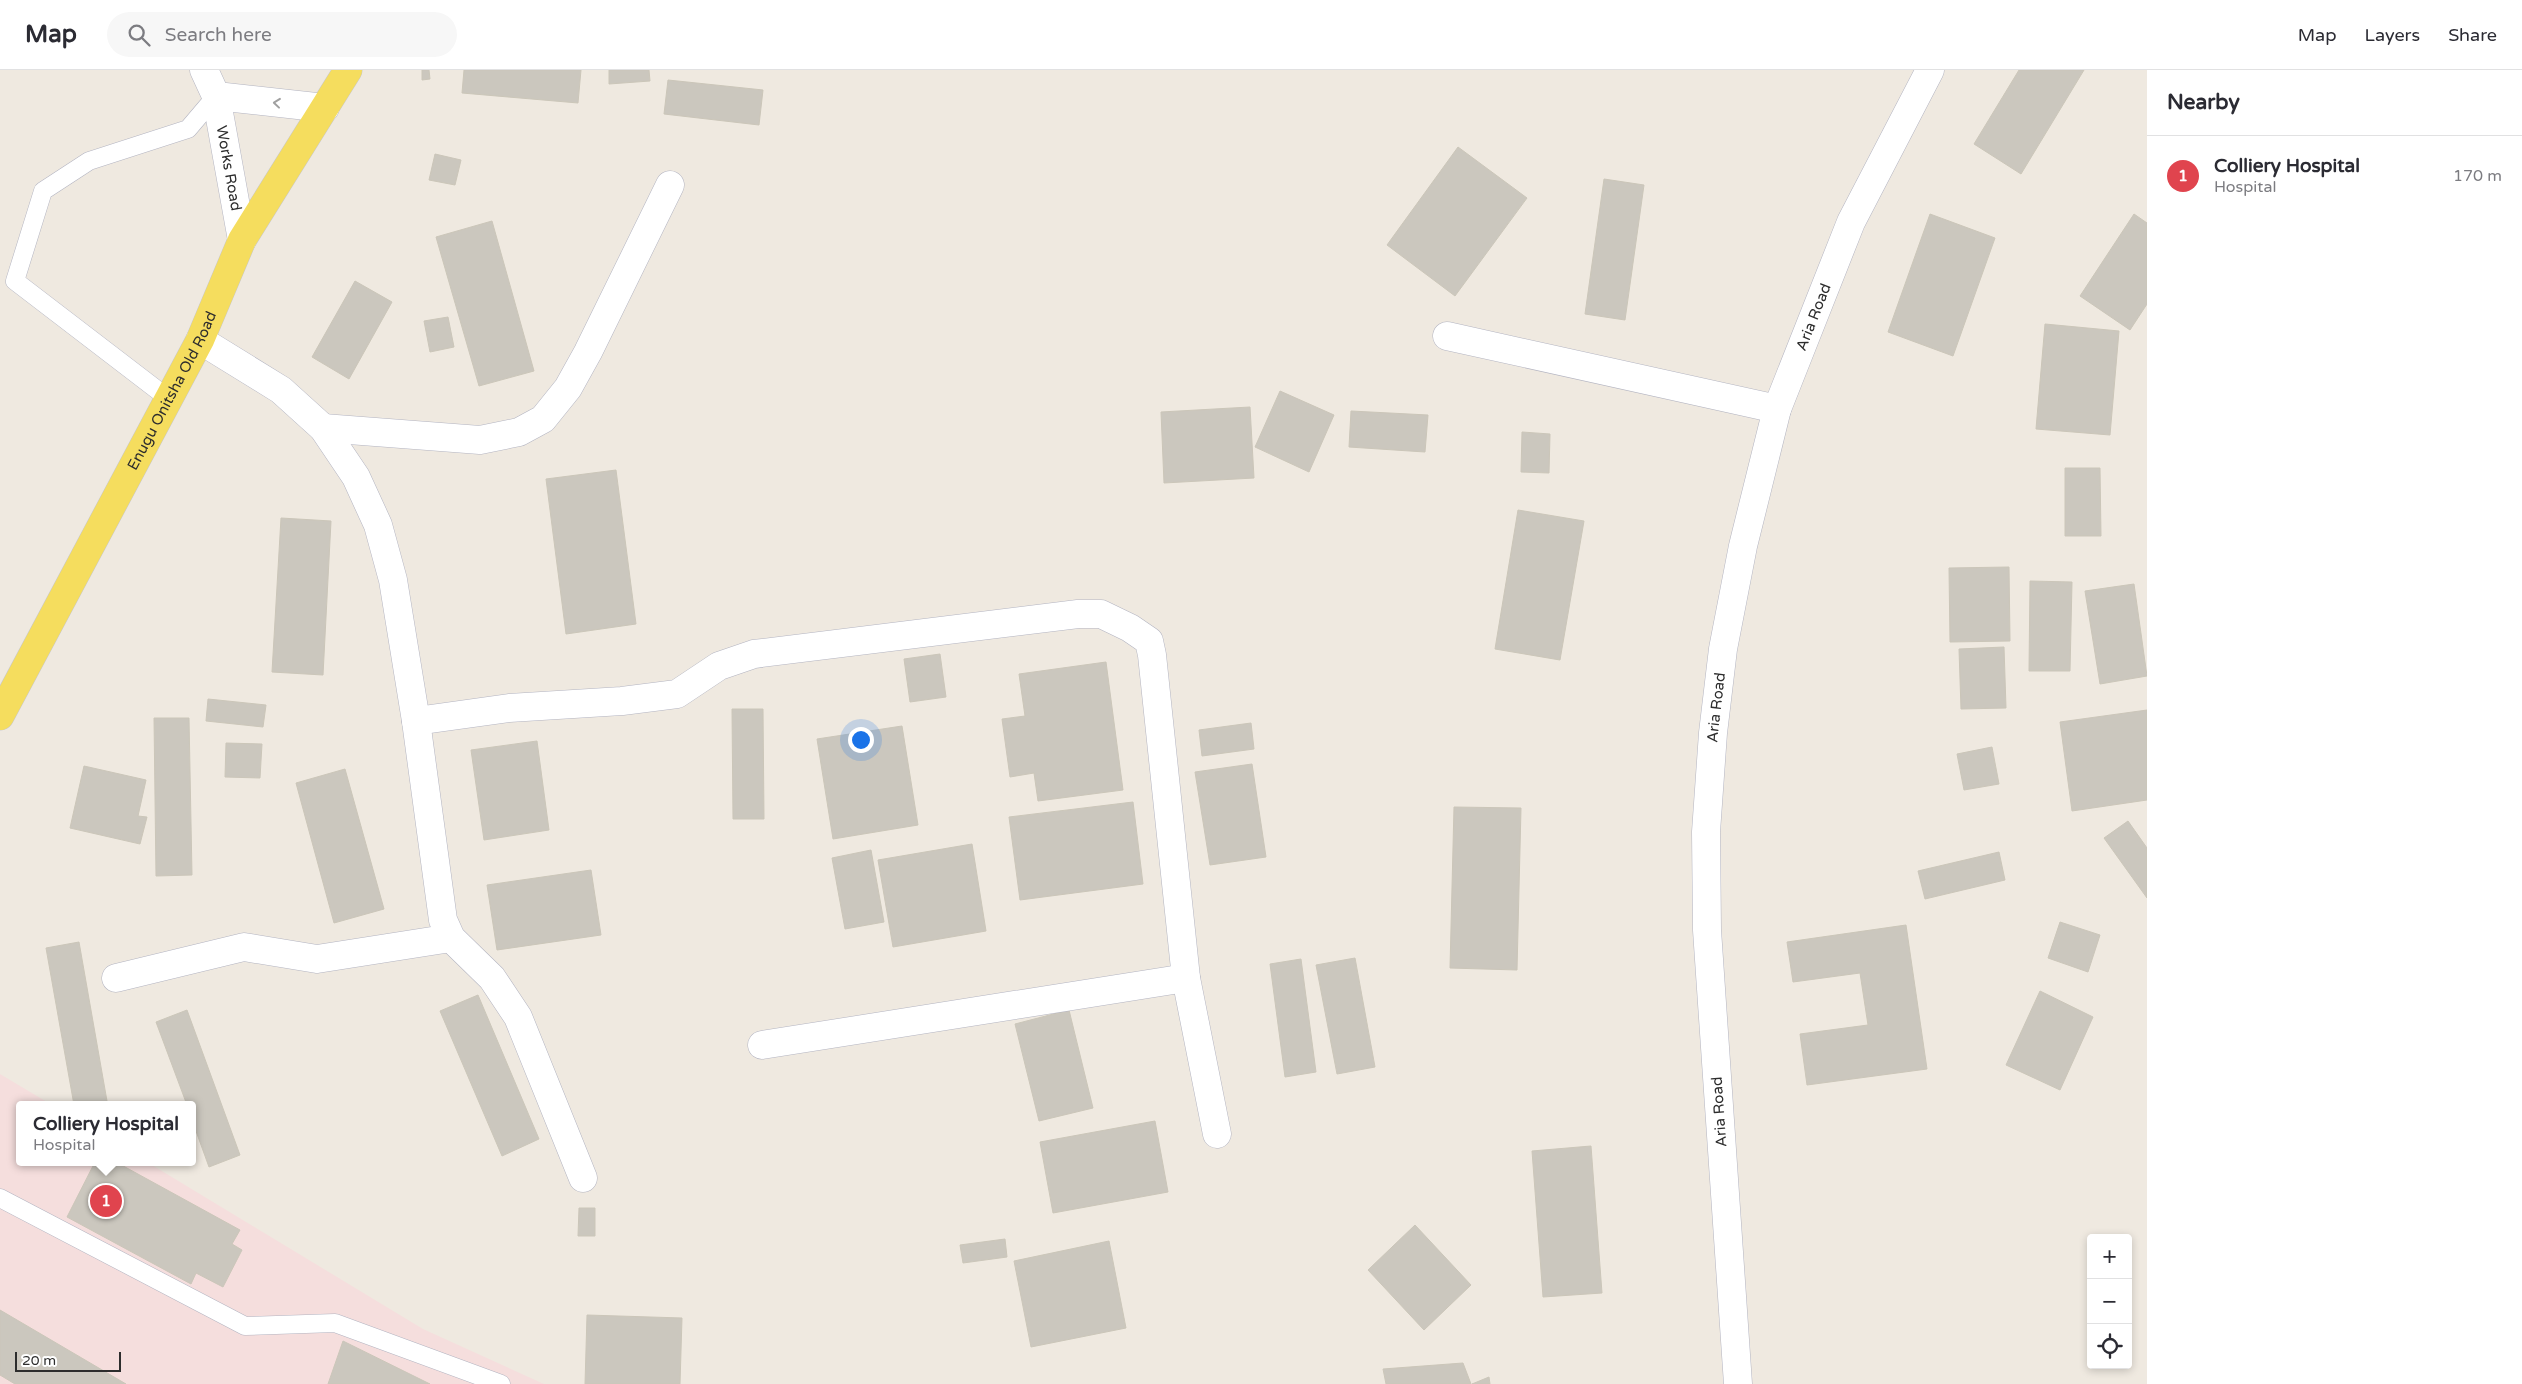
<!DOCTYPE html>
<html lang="en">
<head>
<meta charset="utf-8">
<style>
  body { margin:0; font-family:"Varela Round",sans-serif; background:#f7f7f7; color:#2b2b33 }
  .controls { position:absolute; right:15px; bottom:15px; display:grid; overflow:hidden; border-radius:5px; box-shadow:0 2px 8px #0003 }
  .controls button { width:45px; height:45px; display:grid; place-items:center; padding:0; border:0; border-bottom:1px solid #e1e1e2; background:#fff; color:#2b2b33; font:25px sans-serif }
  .scale { position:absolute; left:15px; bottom:12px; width:106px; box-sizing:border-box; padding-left:5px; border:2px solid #2d2d2d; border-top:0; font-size:14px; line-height:18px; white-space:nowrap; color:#2d2d2d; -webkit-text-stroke:4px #fff; paint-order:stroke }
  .you { position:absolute; left:860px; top:669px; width:18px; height:18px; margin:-12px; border:4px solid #fff; border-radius:50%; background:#1a73e8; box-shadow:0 0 0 8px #1a73e833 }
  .badge { display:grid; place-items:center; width:32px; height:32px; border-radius:50%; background:#2563eb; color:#fff; font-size:16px; font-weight:700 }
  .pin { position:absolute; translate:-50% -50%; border:2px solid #fff; box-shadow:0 1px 5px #0006 }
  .popup { position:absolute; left:16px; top:1031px; width:180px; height:65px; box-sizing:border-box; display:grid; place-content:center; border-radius:5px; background:#fff; filter:drop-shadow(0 1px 4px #0005); font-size:16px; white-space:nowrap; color:#7c7c81 }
  .popup b { font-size:19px; color:#2b2b33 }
  .popup::after { content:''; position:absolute; left:50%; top:100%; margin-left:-10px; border:10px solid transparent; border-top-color:#fff }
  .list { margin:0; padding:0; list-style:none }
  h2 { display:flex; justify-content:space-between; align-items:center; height:65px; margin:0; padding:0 20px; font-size:21px }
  h2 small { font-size:16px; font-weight:400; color:#7c7c81 }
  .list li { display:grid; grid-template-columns:32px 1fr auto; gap:15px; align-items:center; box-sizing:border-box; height:80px; padding:0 20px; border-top:1px solid #e1e1e2 }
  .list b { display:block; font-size:19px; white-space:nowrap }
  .list p { margin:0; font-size:16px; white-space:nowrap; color:#7c7c81 }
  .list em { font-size:16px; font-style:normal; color:#7c7c81 }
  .icon { flex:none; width:28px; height:28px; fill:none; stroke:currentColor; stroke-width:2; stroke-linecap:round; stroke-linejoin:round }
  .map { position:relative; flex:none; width:2147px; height:1314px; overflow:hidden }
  header { display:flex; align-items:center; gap:30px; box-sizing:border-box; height:70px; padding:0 25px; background:#fff; border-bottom:1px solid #e1e1e2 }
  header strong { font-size:24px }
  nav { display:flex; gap:28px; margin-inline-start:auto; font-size:18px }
  .search { width:350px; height:45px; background:#f7f7f7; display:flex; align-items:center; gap:12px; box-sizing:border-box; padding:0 18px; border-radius:28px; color:#7c7c81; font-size:19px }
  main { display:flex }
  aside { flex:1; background:#fff }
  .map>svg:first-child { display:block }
</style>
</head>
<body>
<header>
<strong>Map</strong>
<div class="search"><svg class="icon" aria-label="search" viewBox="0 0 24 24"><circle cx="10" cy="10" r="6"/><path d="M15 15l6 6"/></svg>Search here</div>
<nav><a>Map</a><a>Layers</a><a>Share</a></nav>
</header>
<main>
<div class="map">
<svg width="2147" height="1314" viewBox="0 0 2147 1314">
  <rect width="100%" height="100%" fill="#efe9e0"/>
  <path fill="#f5dedd" d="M0,1004l52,31h-32v57h127l276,167 121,55h-544z"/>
  <g fill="#cbc7be" stroke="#cbc6b9">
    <path d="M422,0h7l1,9 -8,1z"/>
    <path d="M464,0h117l-3,33 -116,-10z"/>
    <path d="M609,0h40l1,11 -41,3z"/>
    <path d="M2019,0h65l-63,104 -47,-30z"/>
    <path d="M668,10l95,10 -4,35 -95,-11z"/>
    <path d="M1458,77l69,51 -72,98 -68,-51z"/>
    <path d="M435,84l26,6 -6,25 -26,-5z"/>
    <path d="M1604,109l40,6 -19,135 -40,-6z"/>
    <path d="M1930,144l65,24 -42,118 -65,-24z"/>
    <path d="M2134,144l13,9v81l-17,26 -50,-34z"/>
    <path d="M492,151l42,150 -55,15 -43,-149z"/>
    <path d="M355,211l37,21 -43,77 -37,-22z"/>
    <path d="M448,247l6,30 -24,5 -6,-31z"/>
    <path d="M2045,254l74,7 -9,104 -74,-6z"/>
    <path d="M1280,321l54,24 -25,57 -54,-25z"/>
    <path d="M1250,337l4,71 -90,5 -3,-71z"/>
    <path d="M1351,341l77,4 -3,37 -76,-5z"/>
    <path d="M1522,362l28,2 -1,39 -28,-1z"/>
    <path d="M2065,398h35l1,68h-36z"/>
    <path d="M616,400l20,154 -70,10 -20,-155z"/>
    <path d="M1518,440l66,11 -24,139 -65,-11z"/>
    <path d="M281,448l50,3 -8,154 -51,-3z"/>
    <path d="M2009,497l1,74 -60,1 -1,-74z"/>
    <path d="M2030,511l42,1 -2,89h-41z"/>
    <path d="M2134,514l13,92 -47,8 -15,-93z"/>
    <path d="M2004,577l2,61 -45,1 -2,-60z"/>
    <path d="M940,584l6,43 -36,5 -6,-43z"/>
    <path d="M1106,592l17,128 -85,11 -4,-28 -24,4 -8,-58 23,-3 -6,-42z"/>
    <path d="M208,629l58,6 -3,22 -57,-6z"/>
    <path d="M732,639h31l1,110h-31z"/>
    <path d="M2147,640v90l-75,11 -12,-89z"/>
    <path d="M154,648h35l3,157 -36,1z"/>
    <path d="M1251,653l3,26 -52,7 -3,-26z"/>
    <path d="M902,656l16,99 -85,14 -16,-100z"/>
    <path d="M537,671l12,89 -65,10 -13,-90z"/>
    <path d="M226,673l36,1 -2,34 -35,-1z"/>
    <path d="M1992,677l7,37 -35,6 -7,-36z"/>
    <path d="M1252,694l14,93 -56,8 -15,-93z"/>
    <path d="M84,696l62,14 -8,36 9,1 -7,27 -70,-16z"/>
    <path d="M345,699l39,140 -50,14 -38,-140z"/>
    <path d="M1133,732l10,82 -123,16 -11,-83z"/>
    <path d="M1454,737l67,1 -4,162 -67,-2z"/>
    <path d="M2128,751l19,27v50l-43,-60z"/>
    <path d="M972,774l14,87 -93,16 -15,-87z"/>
    <path d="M871,780l13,72 -39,7 -13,-71z"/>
    <path d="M1999,782l6,28 -80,19 -7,-28z"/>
    <path d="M591,800l10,65 -104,15 -10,-65z"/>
    <path d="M2060,852l40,13 -12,37 -40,-14z"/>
    <path d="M1906,855l21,144 -120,16 -7,-51 68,-9 -8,-52 -67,9 -6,-40z"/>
    <path d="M79,872l28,159 -21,4h-12l-28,-157z"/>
    <path d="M1355,888l20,109 -38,7 -21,-109z"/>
    <path d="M1301,889l15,113 -31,5 -15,-113z"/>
    <path d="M2040,921l53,26 -33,73 -54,-25z"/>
    <path d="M478,925l61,144 -37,17 -62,-145z"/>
    <path d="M187,940l53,145 -31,12 -17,-47v-15h-5l-31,-83z"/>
    <path d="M1069,940l24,98 -54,13 -24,-97z"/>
    <path d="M1155,1051l13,71 -115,21 -13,-71z"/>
    <path d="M1591,1076l11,147 -59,4 -11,-146z"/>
    <path d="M95,1092h21l124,68 -8,14 10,6 -19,37 -27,-14 -5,11 -124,-67z"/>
    <path d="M579,1138h16v28h-17z"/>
    <path d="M1415,1155l56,60 -47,45 -56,-60z"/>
    <path d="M1005,1169l2,18 -44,6 -3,-18z"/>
    <path d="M1109,1171l17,87 -95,19 -17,-86z"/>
    <path d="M0,1240l126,74h-111l-15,-9z"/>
    <path d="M587,1245l95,3 -2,66h-95z"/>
    <path d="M343,1271l87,43h-102z"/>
    <path d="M1463,1293l8,21h-85l-3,-15z"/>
    <path d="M1489,1307l1,7h-18z"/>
  </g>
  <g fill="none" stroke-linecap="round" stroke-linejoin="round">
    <g stroke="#b3b4c1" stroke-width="19">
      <g id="lane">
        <path d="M169,329l-154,-118 28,-90 46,-30 99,-32 28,-33"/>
        <path d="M0,1128l245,128 90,-3 166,61"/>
      </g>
    </g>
    <g stroke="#b3b4c1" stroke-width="29">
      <g id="street">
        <path d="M1447,266l330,73"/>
        <path d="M200,270l81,50 42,38 33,49 22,48 15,55 23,141 27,199 8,18 41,40 26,39 65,161"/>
        <path d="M323,358l157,12 39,-8 24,-13 25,-31 20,-36 82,-167"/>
        <path d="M416,651l93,-13 113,-7 55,-7 42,-28 35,-12 324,-40h23l29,14 19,13 3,14 34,323 31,156"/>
        <path d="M116,908l128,-31 73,12 134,-21"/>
        <path d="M762,975l424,-67"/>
        <path id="s1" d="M1738,1314l-31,-454 -1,-98 7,-99 10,-84 20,-103 34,-137 74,-187 79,-152"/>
      </g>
    </g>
    <g stroke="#b3b4c1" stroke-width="29">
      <g id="secondary">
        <path id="s2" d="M204,0l12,26 26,144"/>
        <path d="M216,26l109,12"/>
      </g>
    </g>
    <g stroke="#c8c8c8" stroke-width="29">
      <g id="primary">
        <path id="s3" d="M0,646l200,-376 42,-100 106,-170"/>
      </g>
    </g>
    <use href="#lane" stroke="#fff" stroke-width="18"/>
    <use href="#street" stroke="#fff" stroke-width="28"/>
    <use href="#secondary" stroke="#fff" stroke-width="28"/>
    <use href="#primary" stroke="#f5dd5e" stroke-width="28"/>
  </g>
  <defs><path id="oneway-chevron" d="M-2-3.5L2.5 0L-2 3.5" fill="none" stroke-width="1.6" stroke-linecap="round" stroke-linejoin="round" transform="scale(1.25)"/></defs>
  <use stroke="#a0a0a0" href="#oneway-chevron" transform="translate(277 33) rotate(-174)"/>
  <g text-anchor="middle" stroke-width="5" stroke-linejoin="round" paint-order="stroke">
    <g font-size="15" fill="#2d2d2d" stroke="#fff">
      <text dy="5" stroke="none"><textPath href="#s2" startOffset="102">Works Road</textPath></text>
      <text dy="5" stroke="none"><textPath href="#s1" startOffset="1082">Aria Road</textPath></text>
      <text dy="5" stroke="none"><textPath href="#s3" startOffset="368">Enugu Onitsha Old Road</textPath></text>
      <text dy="5" stroke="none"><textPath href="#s1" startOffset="678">Aria Road</textPath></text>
      <text transform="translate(1719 1042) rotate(-94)" y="5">Aria Road</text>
    </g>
  </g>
</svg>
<div class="controls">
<button>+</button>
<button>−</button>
<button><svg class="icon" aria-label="locate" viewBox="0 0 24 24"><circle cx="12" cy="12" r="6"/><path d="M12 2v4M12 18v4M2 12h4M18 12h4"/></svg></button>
</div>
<div class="scale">20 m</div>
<div class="you"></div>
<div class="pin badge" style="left:106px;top:1131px;background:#e0444e">1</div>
<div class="popup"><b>Colliery Hospital</b>Hospital</div>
</div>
<aside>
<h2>Nearby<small></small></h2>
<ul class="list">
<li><span class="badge" style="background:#e0444e">1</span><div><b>Colliery Hospital</b><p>Hospital</p></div><em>170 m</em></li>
</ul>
</aside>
</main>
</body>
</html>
